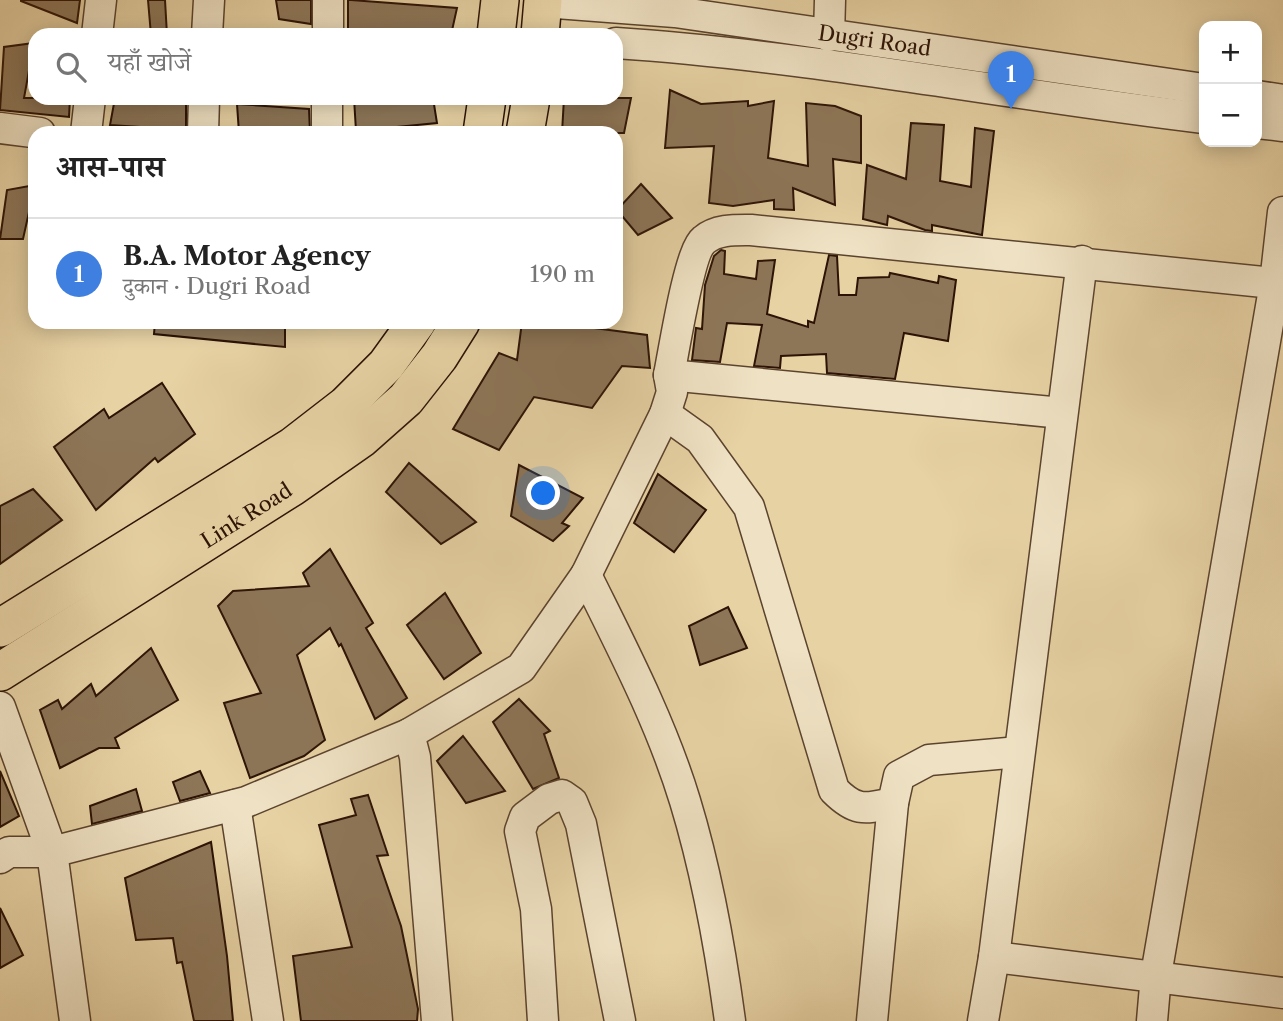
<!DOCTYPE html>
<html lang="hi">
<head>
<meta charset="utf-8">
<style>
  body { margin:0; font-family:"Libre Caslon Text","Noto Serif Devanagari",serif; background:#f6f6f6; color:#222 }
  .controls { position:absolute; right:21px; top:21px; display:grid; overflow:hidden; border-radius:14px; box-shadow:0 4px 18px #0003 }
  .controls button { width:63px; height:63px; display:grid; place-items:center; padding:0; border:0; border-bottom:2px solid #e0e0e0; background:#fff; color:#222; font:35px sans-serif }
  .you { position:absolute; left:544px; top:494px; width:24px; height:24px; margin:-18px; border:5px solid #fff; border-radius:50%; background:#1a73e8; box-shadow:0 0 0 10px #1a73e833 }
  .badge { display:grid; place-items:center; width:46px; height:46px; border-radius:50%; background:#8f2418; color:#fff; font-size:23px; font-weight:700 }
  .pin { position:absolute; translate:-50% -58px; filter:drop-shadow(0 2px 4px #0008) }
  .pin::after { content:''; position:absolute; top:37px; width:24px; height:21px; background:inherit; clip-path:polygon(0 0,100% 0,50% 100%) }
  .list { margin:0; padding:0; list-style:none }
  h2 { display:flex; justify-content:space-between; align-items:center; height:91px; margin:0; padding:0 28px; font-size:30px }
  h2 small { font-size:23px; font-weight:400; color:#767676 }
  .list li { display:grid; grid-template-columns:46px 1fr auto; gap:21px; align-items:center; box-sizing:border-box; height:112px; padding:0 28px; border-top:2px solid #e0e0e0 }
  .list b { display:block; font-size:26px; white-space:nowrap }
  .list p { margin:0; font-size:23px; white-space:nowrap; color:#767676 }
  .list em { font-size:23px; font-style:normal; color:#767676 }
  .icon { flex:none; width:38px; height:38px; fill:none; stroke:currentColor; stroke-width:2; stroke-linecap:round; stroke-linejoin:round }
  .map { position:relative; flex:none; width:1283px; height:1021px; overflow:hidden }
  .search { position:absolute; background:#fff; box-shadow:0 4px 18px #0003; left:28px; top:28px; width:595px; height:77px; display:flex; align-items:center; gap:18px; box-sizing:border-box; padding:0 24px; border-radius:21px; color:#767676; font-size:26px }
  .panel { position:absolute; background:#fff; box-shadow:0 4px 18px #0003; left:28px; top:126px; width:595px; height:203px; border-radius:21px }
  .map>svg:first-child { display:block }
</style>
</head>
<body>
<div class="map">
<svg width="1283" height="1021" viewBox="0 0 1283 1021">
  <rect width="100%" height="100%" fill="#e7d2a4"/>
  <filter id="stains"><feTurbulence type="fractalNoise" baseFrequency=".00286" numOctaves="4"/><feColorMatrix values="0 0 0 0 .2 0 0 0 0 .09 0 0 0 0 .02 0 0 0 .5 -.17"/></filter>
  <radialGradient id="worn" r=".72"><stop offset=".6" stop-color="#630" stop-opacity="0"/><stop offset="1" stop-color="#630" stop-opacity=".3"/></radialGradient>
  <g fill="#8d7658" stroke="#2c1306" stroke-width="2">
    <path d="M21,0h59l-3,23 -56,-22z"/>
    <path d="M148,0h17l2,35h-16z"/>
    <path d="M276,0h35v24l-32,-5z"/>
    <path d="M348,0h3l106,8 -6,27h-103z"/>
    <path d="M34,43l-10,55h46l-1,19 -69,-7 4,-63z"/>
    <path d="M670,90l31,14 47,-3v5l26,-5 -6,57 40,8 -2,-63 29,3 26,10v47l-28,-4 2,46 -42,-17 1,22 -20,-1v-9l-41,6 -24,-3 5,-57 -49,2z"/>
    <path d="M115,98h71v32l-76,-5z"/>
    <path d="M354,98h79l4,25 -81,8z"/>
    <path d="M564,98h67l-7,35h-62z"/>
    <path d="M237,104l72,5 1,24h-71z"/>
    <path d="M911,123l33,2 -4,56 31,6 4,-59 19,3 -12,104 -50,-10v6l-7,-1 -37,-14 -1,9 -24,-6 4,-54 39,14z"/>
    <path d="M641,184l31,34 -34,17 -21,-25z"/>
    <path d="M35,185l-12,54h-23l7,-49z"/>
    <path d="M721,250l4,1 -1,23 32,5 2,-18 17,-1 -8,54 41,13v-6l6,2 15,-68 8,1 2,39h17l2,-17 31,-1 1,-4 48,10 1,-7 17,4 -8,61 -44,-8 -9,46 -68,-6 -1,-19 -45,2 -1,12 -26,-2 8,-41 -35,-2 -7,39 -28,-2 4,-32 6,1 3,-44 9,-29z"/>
    <path d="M155,322h130v25l-131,-13z"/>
    <path d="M522,322h51l-2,3 76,10 3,33 -28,-2 -30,42 -58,-11 -35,53 -46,-21 46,-76 18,7z"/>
    <path d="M162,383l33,51 -37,28 -3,-4 -59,52 -42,-63 50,-38 5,9z"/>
    <path d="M409,463l67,59 -35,22 -55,-52z"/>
    <path d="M519,465l64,33 -21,25 7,3 -16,15 -42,-25z"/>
    <path d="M658,474l48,36 -32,42 -40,-29z"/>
    <path d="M33,489l29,31 -62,44v-58z"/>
    <path d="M330,549l43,74 -7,5 41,70 -32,21 -34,-75 -2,2 -9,-18 -33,27 28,85 -21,16 -54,22 -26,-75 37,-10 -43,-87 15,-15 76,-5 -6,-13z"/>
    <path d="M445,593l36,60 -37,26 -37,-54z"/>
    <path d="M728,607l19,41 -47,17 -11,-39z"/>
    <path d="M151,648l27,52 -63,38 4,10h-20l-39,20 -20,-58 18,-10 4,9 29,-25 5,12z"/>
    <path d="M519,699l31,32 -6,3 15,44 -26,11 -40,-67z"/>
    <path d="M463,736l42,55 -39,12 -29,-42z"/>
    <path d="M0,771l19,45 -19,11z"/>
    <path d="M200,771l10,22 -30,8 -7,-19z"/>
    <path d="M136,789l6,22 -50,13 -2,-18z"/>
    <path d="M368,795l20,60 -11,1 24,70 17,83 -1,12h-116l-8,-65 59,-9 -33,-122 37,-10 -5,-16z"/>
    <path d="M211,842l16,114 6,65h-39l-12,-59 -5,1 -4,-25 -37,2 -11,-62z"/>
    <path d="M0,908l23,47 -23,13z"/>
  </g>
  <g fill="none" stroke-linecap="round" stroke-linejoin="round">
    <g stroke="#5b432e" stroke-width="33">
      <g id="minor">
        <path id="s1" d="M543,2l132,10 529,77"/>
        <path d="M97,35l4,-35"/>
        <path d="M207,35l2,-35"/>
        <path d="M328,35v-35"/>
        <path d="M829,36l1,-36"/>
        <path d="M616,43c197,13 392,52 588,75"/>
        <path d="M1257,96l26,4"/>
        <path d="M1257,123l26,3"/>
        <path d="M0,128l40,5"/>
        <path d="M86,133l4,-35"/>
        <path d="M203,133l1,-35"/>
        <path d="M327,133v-35"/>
        <path d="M669,375l393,38"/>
        <path d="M665,414l35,25 49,68 85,283c22,22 30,19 59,13l6,-27 30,-16 90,-8"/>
        <path d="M586,575c36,73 75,147 99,226 22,72 35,145 45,220"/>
        <path d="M0,707l52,145 23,169"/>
        <path d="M409,734l6,23 22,264"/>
        <path d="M235,805l33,216"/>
        <path d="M0,858l9,-6h43l194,-50 163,-68 112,-66 65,-93 79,-161 7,-22 -3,-17c5,-24 20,-123 35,-135 13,-11 32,-10 47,-10l532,54"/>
        <path d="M994,957l289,36"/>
        <path d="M543,1021l-7,-112 -16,-78 5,-14 24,-18 13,-4 10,7 9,22 39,197"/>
        <path d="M872,1021l21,-218"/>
        <path d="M983,1021l11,-64 88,-696"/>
        <path d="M1152,1021l4,-46 119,-692 8,-71"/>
      </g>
    </g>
    <g stroke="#2c1306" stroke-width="40">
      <g id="major">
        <path d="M496,35l4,-35"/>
        <path d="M540,35l3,-35"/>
        <path d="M482,133l5,-35"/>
        <path d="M525,133l6,-35"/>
        <path d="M0,628l293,-182 53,-41 40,-40 31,-43"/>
        <path id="s2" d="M0,672l292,-185 70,-49 44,-39 33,-42 22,-35"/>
      </g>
    </g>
    <use href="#minor" stroke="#efe2c4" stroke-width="30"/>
    <use href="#major" stroke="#e7d2a4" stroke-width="37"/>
  </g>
  <g text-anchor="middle" stroke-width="7" stroke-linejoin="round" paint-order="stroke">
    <g font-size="21" fill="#2c1306" stroke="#efe2c4">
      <text dy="7" stroke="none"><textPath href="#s1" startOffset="334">Dugri Road</textPath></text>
      <text dy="7" stroke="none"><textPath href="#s2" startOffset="292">Link Road</textPath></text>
    </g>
  </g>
  <rect width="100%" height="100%" filter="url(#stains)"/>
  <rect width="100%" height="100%" fill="url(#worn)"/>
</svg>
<div class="controls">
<button>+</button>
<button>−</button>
</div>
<div class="you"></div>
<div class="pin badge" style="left:1011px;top:109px;background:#3f7fe0">1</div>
<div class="search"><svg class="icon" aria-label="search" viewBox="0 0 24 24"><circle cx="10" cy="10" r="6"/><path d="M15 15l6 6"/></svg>यहाँ खोजें</div>
<section class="panel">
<h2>आस-पास<small></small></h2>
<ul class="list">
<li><span class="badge" style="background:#3f7fe0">1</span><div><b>B.A. Motor Agency</b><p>दुकान · Dugri Road</p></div><em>190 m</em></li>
</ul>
</section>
</div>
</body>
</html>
